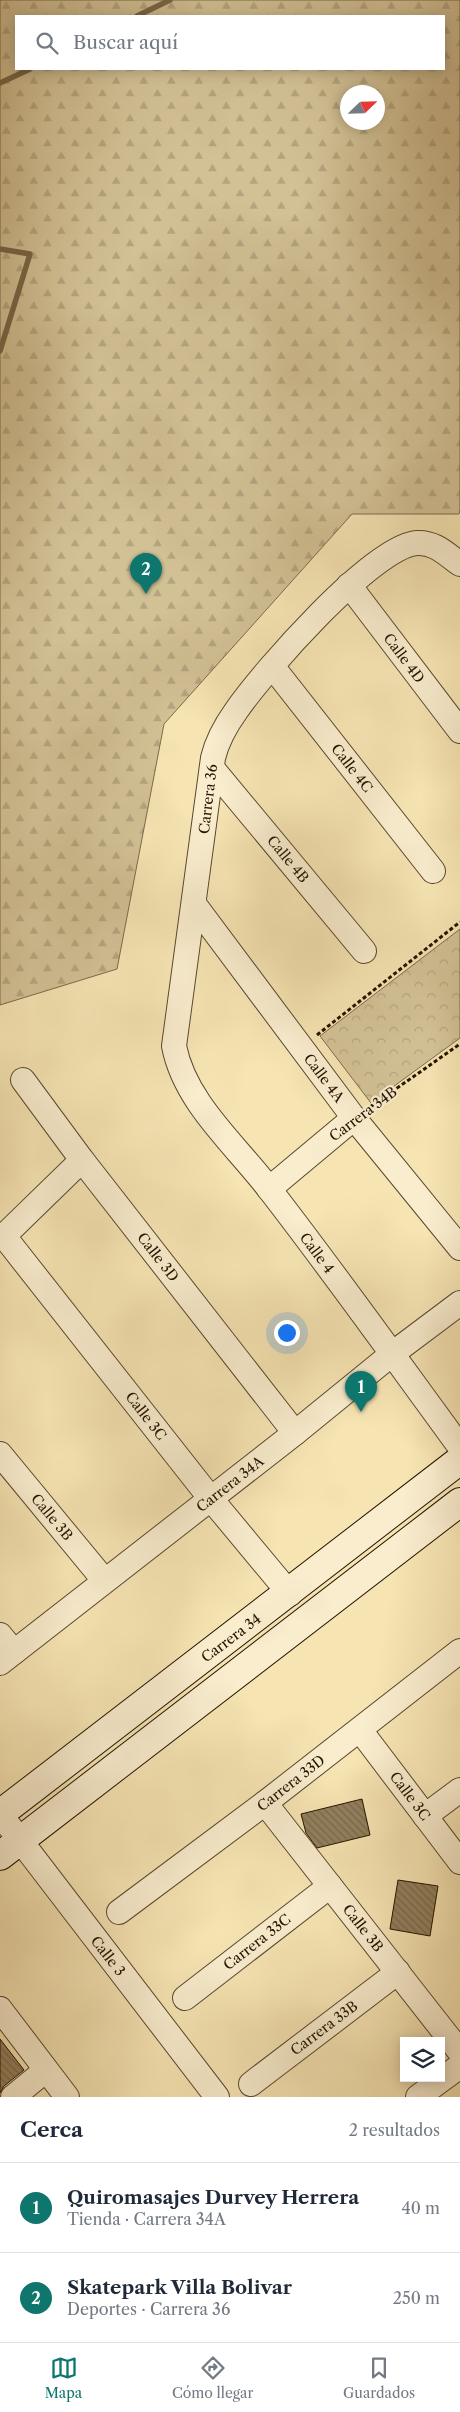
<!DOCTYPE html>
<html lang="es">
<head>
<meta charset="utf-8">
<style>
  body { margin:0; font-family:"Libre Caslon Text",serif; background:#f6f6f7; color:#1f2937 }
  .controls { position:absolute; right:15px; bottom:15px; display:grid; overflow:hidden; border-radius:0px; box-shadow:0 2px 12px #0003 }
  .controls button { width:45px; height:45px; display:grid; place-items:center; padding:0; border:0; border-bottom:1px solid #e0e1e3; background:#fff; color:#1f2937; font:25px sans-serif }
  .compass { position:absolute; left:340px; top:85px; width:45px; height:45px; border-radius:50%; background:#fff; box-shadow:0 2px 12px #0003; rotate:67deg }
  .you { position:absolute; left:286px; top:1332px; width:18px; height:18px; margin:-12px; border:4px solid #fff; border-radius:50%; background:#1a73e8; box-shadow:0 0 0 8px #1a73e833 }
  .badge { display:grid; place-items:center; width:32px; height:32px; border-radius:50%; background:#0f766e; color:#fff; font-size:16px; font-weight:700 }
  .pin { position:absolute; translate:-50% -41px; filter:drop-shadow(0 1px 2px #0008) }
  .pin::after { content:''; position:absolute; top:26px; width:18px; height:15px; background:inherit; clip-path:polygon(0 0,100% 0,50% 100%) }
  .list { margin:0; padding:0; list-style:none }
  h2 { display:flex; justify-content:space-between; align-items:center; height:65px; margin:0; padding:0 20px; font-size:21px }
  h2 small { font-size:16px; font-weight:400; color:#747a83 }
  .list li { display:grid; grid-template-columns:32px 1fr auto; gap:15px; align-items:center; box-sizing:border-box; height:90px; padding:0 20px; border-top:1px solid #e0e1e3 }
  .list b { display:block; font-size:19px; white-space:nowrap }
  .list p { margin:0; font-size:16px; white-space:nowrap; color:#747a83 }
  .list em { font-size:16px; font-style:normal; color:#747a83 }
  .icon { flex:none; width:28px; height:28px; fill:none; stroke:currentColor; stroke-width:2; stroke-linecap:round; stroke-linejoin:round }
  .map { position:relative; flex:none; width:460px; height:2097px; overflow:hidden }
  .search { position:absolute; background:#fff; box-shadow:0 2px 12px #0003; left:15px; right:15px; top:15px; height:55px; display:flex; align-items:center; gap:12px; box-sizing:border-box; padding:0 18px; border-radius:0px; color:#747a83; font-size:19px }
  .sheet { height:245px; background:#fff }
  nav { display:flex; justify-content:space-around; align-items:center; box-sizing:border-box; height:70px; border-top:1px solid #e0e1e3; background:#fff; font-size:14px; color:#747a83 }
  nav a { display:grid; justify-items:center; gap:2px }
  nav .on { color:#0f766e }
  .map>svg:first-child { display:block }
</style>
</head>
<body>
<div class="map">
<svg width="460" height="2097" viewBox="0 0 460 2097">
  <defs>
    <pattern id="forest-firs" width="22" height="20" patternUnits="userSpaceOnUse" patternTransform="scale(1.25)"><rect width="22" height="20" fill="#d2c195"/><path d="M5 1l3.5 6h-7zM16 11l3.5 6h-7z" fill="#b4a57f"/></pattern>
    <pattern id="park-crowns" width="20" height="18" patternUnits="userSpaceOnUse" patternTransform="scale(1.25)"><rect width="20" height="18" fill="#d2c195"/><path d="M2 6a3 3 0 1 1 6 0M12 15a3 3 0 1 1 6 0" fill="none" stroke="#b4a57f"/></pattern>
    <pattern id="building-back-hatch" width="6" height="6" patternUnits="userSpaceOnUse" patternTransform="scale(1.25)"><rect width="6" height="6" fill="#92805e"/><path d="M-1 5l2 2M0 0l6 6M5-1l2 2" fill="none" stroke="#77684b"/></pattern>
  </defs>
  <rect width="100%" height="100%" fill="#f6e4b3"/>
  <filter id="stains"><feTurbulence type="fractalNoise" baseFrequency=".004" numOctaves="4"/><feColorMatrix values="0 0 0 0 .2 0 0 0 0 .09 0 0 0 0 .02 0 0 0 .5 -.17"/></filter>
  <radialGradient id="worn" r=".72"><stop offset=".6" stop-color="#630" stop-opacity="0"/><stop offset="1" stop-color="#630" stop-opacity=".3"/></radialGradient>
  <path fill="url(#forest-firs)" stroke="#7c6a4b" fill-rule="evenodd" d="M0,0h460v510l-1,4h-107l-188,210 -47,245 -117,36zM16,16h428v53h-428zM348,92h30v30h-30z"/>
  <path fill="url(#park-crowns)" stroke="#7c6a4b" d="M460,929v109l-89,65 -51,-67z"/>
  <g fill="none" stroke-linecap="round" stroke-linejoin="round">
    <g stroke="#786647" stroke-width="5.5">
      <path d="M137,16l33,-16"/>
      <path d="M0,83l30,-14"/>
      <path d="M0,249l30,5 -30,97"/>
    </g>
  </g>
  <g fill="url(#building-back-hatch)" stroke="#251401">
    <path d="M362,1799l8,36 -53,13 -11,-15 -5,-19z"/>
    <path d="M398,1880l40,6 -8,50 -40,-7z"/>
    <path d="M0,2039l24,31 -20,16 -4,7z"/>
  </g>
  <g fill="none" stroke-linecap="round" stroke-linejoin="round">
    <g stroke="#59482e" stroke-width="26">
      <g id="street">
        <path d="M460,564c-14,-10 -25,-22 -43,-21 -44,3 -155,130 -181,168 -10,14 -19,30 -23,47l-39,288c11,57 62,99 96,144 65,84 127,171 190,257"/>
        <path d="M349,585l111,146"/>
        <path d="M272,666l161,205"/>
        <path d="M212,768l152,183"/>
        <path d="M194,904l160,214 106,130"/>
        <path d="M23,1080l59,80 213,273"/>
        <path d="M82,1160l-75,73v7l204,259 79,95"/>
        <path d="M269,1189l85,-71"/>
        <path d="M0,1454l104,126"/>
        <path d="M0,1635l14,17"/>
        <path d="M0,1663l295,-230 97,-79 68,-51"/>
        <path d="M360,1730l100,132"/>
        <path d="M265,1803l195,249"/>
        <path d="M0,1814l217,283"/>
        <path d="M425,1816l35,-26"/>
        <path d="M119,1912l146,-109 195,-152"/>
        <path d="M185,1998l145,-112"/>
        <path d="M0,2009l67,88"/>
        <path d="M251,2084l147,-112"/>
        <path d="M13,2097l33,-27"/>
        <path d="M418,2097l42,-31"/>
      </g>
    </g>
    <g stroke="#251401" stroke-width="30">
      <g id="secondary">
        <path d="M0,1814l460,-354"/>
        <path d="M0,1856l460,-354"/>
      </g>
    </g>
    <g stroke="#251401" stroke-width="3" stroke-dasharray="4 2.5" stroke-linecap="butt">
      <path d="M317,1035l143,-113"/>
      <path d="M370,1107l90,-63"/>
    </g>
    <use href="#street" stroke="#f9edce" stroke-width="24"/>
    <use href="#secondary" stroke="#f9edce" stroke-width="28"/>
  </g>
  <g text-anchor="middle" stroke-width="4.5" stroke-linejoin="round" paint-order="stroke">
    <g font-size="14" fill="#251401" stroke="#f9edce">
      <text transform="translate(404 658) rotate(53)" y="5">Calle 4D</text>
      <text transform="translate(352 768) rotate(52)" y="5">Calle 4C</text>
      <text transform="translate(208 799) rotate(-83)" y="5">Carrera 36</text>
      <text transform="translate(288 859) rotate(50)" y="5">Calle 4B</text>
      <text transform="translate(324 1078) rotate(53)" y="5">Calle 4A</text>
      <text transform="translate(363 1114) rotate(-37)" y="5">Carrera 34B</text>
      <text transform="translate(317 1253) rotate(53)" y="5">Calle 4</text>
      <text transform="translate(158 1257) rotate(52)" y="5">Calle 3D</text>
      <text transform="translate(146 1416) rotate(52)" y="5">Calle 3C</text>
      <text transform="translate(230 1484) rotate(-38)" y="5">Carrera 34A</text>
      <text transform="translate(52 1517) rotate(50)" y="5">Calle 3B</text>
      <text transform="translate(231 1638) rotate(-37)" y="5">Carrera 34</text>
      <text transform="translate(291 1783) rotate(-38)" y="5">Carrera 33D</text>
      <text transform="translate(410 1796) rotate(53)" y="5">Calle 3C</text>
      <text transform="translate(363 1928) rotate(52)" y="5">Calle 3B</text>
      <text transform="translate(257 1942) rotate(-38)" y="5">Carrera 33C</text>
      <text transform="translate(108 1956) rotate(52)" y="5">Calle 3</text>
      <text transform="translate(324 2028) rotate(-37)" y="5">Carrera 33B</text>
    </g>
  </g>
  <rect width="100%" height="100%" filter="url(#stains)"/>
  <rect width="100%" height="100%" fill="url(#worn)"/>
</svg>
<div class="controls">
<button><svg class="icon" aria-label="layers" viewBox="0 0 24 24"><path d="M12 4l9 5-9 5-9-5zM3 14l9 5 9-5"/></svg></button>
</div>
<svg class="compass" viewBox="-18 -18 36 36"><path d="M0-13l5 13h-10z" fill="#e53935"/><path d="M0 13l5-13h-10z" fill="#747a83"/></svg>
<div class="you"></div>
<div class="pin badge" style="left:361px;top:1412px">1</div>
<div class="pin badge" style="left:146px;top:594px">2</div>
<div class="search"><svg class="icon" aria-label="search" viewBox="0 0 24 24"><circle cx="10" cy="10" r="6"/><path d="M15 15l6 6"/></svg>Buscar aquí</div>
</div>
<section class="sheet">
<h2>Cerca<small>2 resultados</small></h2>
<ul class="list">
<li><span class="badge">1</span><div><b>Quiromasajes Durvey Herrera</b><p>Tienda · Carrera 34A</p></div><em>40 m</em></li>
<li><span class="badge">2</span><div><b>Skatepark Villa Bolivar</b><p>Deportes · Carrera 36</p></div><em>250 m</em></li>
</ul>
</section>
<nav>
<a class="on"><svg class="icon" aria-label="map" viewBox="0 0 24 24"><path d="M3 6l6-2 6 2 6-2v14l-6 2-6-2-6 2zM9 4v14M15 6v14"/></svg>Mapa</a>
<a><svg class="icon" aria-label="directions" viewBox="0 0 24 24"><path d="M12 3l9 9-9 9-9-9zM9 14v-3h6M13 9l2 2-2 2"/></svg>Cómo llegar</a>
<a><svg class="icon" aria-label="saved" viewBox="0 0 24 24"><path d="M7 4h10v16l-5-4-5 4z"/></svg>Guardados</a>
</nav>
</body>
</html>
